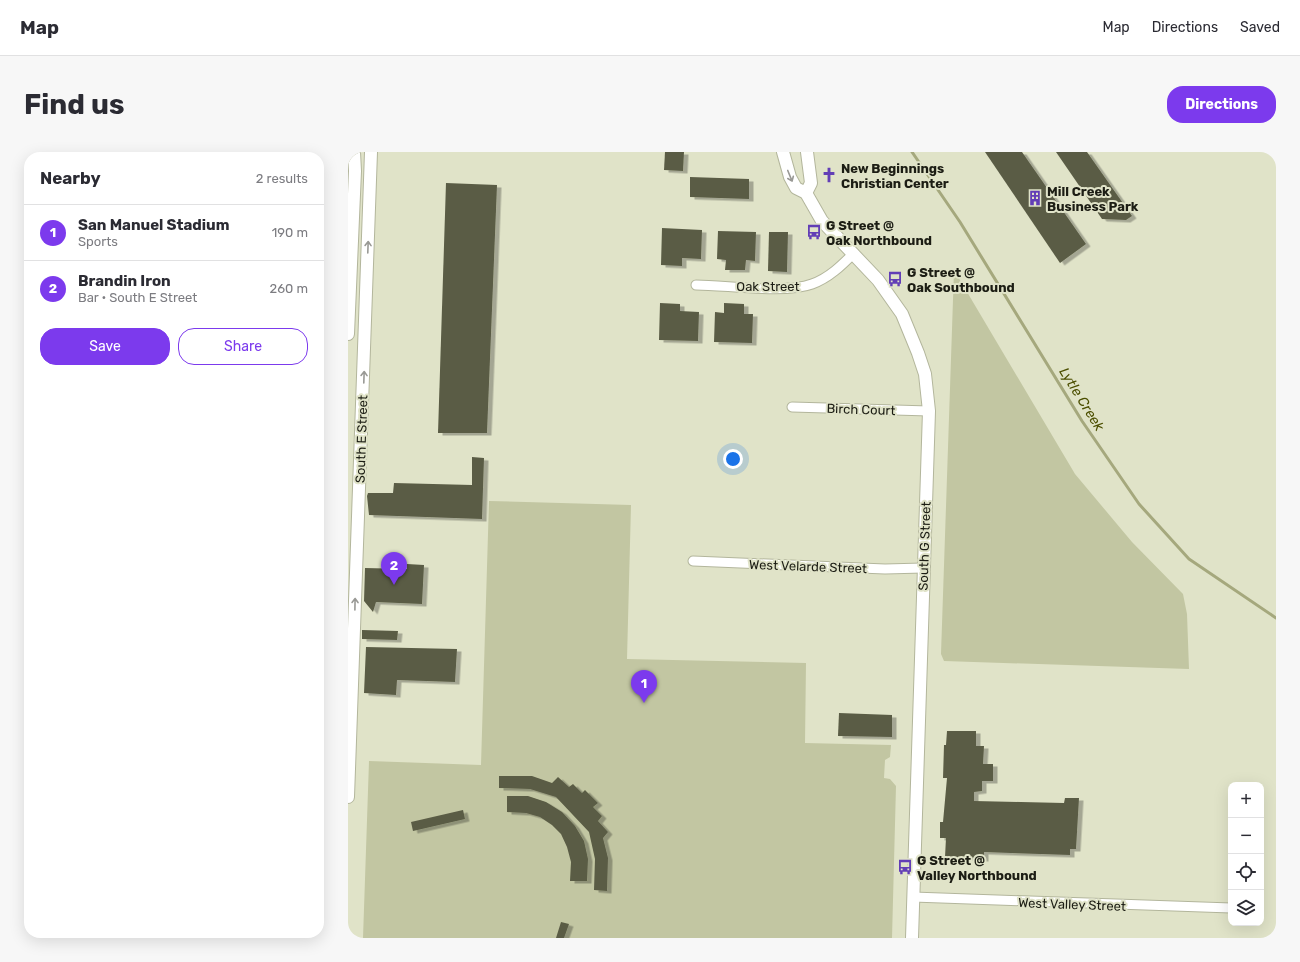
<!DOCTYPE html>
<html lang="en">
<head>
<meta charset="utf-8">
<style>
  body { margin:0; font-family:Rubik,sans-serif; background:#f7f7f7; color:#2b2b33 }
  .controls { position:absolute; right:12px; bottom:12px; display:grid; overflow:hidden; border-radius:8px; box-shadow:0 4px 16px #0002 }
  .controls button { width:36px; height:36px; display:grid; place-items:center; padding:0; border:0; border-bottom:1px solid #e1e1e2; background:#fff; color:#2b2b33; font:20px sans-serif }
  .you { position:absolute; left:385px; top:307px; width:14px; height:14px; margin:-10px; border:3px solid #fff; border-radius:50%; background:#1a73e8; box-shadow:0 0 0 6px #1a73e833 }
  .badge { display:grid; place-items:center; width:26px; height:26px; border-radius:50%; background:#7c3aed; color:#fff; font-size:13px; font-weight:700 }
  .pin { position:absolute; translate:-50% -33px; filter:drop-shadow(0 1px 2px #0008) }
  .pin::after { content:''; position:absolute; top:21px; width:14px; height:12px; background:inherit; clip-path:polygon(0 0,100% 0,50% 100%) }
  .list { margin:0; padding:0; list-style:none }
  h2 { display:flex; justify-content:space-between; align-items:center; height:52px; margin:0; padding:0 16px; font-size:17px }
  h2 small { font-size:13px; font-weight:400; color:#7c7c81 }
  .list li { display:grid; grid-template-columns:26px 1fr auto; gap:12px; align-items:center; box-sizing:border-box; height:56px; padding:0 16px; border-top:1px solid #e1e1e2 }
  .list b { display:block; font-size:15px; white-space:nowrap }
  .list p { margin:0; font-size:13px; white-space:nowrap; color:#7c7c81 }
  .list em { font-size:13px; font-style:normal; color:#7c7c81 }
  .actions { display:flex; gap:8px; padding:12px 16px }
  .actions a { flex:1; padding:9px 0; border:1px solid #7c3aed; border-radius:16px; text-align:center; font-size:14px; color:#7c3aed }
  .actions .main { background:#7c3aed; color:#fff }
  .icon { flex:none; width:22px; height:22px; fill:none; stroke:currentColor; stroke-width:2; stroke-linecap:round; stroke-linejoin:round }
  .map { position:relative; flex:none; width:928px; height:786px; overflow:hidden; border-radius:16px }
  header { display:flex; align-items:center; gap:24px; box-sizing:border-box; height:56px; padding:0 20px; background:#fff; border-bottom:1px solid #e1e1e2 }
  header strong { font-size:19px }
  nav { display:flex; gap:22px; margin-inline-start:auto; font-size:14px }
  .intro { display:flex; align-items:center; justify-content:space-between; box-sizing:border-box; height:96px; padding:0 24px }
  h1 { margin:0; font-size:28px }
  .button { padding:10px 18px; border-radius:16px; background:#7c3aed; color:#fff; font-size:14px; font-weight:700 }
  main { display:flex; gap:24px; padding:0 24px }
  aside { flex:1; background:#fff; border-radius:16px; box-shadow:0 4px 16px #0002 }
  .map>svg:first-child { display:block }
</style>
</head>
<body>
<header>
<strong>Map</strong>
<nav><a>Map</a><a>Directions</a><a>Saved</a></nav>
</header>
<div class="intro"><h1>Find us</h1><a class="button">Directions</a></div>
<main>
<aside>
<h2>Nearby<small>2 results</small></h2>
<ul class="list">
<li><span class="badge">1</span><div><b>San Manuel Stadium</b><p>Sports</p></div><em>190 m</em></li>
<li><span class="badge">2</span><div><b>Brandin Iron</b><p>Bar · South E Street</p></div><em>260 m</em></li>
</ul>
<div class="actions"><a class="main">Save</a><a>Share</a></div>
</aside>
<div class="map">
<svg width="928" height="786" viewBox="0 0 928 786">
  <defs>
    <filter id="shadow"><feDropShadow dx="4.5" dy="2.5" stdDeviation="0" flood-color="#0004"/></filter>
  </defs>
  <rect width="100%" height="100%" fill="#e0e3c8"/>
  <g fill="#c2c6a2">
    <path d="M606,118l121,204 57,68 51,52 4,20 2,55 -245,-8 -3,-7z"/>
    <path d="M141,349l142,4 -4,154 179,4 -1,80 86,2 -1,12 -5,3 -1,18 6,1 6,7 -4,152h-529l6,-177 112,4z"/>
  </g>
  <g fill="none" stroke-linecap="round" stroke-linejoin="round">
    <path stroke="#a5a87d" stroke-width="3" d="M564,0l48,70 122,199 57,83 50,55 87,59"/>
  </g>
  <g fill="#5a5c45" filter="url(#shadow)">
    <path d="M317,0h19l-1,19 -19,-1z"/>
    <path d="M637,0h37l64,92 -26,19z"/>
    <path d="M708,0h31l45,64 -6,4 -24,-1z"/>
    <path d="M342,25l59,2v20l-59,-2z"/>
    <path d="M98,31l51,2 -10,248h-49z"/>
    <path d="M314,76l40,2 -1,29 -19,-1v8l-21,-1z"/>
    <path d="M370,79l38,1 -1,29 -9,-1 -1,10h-20l1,-10 -9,-1z"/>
    <path d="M421,80h19l-1,40 -19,-1z"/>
    <path d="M312,151l20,1v7l19,1 -1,29 -39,-1z"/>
    <path d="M376,151l20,1v10h9l-1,29 -38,-1 1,-30 9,1z"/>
    <path d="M124,305l12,1 -2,61 -113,-4 -2,-19 1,-3h25l1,-10 78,2z"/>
    <path d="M59,412l17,1 -2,39 -46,-2 -3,10 -9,-11 1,-33 42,1z"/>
    <path d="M14,478l36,1 -1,9 -35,-1z"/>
    <path d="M18,495l91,2 -2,33 -58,-2 -1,15 -32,-2z"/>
    <path d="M491,561l53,2v22l-54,-1z"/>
    <path d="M599,579h29v15h8l-1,18h10v17h-11v10l-8,1v9l90,2 1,-5h14l-3,51h-6v6l-86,-3v7l-39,-2 1,-19h-6v-16h3l4,-44h-4l1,-33h2z"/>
    <path d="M151,624h33l20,7 6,-6 11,10 4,-3 9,9 3,-3 13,13 -5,4 9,9 -4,5 10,11 -5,6 5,20 -1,33 -13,-1 1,-31 -6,-27 -33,-35 -26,-8 -31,-1z"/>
    <path d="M159,644h21l18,6 16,10 13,14 9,15 4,18 -1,22h-17l1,-19 -4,-15 -6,-13 -9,-9 -12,-8 -14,-4 -19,-1z"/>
    <path d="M115,658l2,9 -52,12 -2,-9z"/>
    <path d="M213,770l8,2 -5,14h-8z"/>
  </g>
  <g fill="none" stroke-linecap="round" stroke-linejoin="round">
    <g stroke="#b3b69c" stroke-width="11">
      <g id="minor">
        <path d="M348,133c30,0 89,9 116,-1 17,-6 30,-19 42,-31"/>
        <path d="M444,255l137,4"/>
        <path d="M345,409l192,8 38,-1"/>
        <path d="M565,745l318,11"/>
      </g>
    </g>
    <g stroke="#b3b69c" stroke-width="14">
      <g id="secondary">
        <path d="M435,0l7,25 6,11 10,5 16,28 56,59 24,34 16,39 7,21 4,37 -17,527"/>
        <path d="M458,41l5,-10 -4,-31"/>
        <path d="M0,182l7,-163 -1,-19"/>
        <path d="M0,645l23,-645"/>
      </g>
    </g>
    <use href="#minor" stroke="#fff" stroke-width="9"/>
    <use href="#secondary" stroke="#fff" stroke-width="12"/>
  </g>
  <defs><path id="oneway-shaft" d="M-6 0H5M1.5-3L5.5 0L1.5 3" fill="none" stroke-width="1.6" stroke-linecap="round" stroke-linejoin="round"/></defs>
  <g stroke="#999995">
    <use href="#oneway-shaft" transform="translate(442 24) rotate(68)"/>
    <use href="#oneway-shaft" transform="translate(20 95) rotate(-88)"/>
    <use href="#oneway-shaft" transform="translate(16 225) rotate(-88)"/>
    <use href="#oneway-shaft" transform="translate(7 452) rotate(-89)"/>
  </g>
  <defs>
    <g id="church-bare" transform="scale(1.2)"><path d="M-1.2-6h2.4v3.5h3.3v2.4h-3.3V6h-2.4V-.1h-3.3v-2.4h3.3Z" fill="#623eb6" stroke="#e0e3c8" stroke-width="2.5" paint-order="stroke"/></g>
    <g id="building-bare" transform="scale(1.2)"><path d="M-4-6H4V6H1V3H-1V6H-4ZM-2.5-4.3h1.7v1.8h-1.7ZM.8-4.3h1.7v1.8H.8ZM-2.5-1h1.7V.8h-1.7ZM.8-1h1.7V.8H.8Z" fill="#623eb6" stroke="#e0e3c8" stroke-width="2.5" paint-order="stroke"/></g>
    <g id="bus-bare" transform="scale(1.2)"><path d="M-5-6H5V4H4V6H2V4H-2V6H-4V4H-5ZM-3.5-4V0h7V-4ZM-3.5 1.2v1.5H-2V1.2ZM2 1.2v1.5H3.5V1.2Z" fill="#623eb6" stroke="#e0e3c8" stroke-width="2.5" paint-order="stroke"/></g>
  </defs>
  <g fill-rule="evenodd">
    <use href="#church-bare" x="481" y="23"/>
    <use href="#building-bare" x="687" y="46"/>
    <use href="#bus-bare" x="466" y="80"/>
    <use href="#bus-bare" x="547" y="127"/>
    <use href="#bus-bare" x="557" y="715"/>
  </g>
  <g text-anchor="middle" stroke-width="4" stroke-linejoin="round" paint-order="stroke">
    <g font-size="13" font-weight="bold" fill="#1c1d14" stroke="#e0e3c8" text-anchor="start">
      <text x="493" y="21">New Beginnings<tspan x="493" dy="15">Christian Center</tspan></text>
      <text x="699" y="44">Mill Creek<tspan x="699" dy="15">Business Park</tspan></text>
      <text x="478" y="78">G Street @<tspan x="478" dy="15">Oak Northbound</tspan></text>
      <text x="559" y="125">G Street @<tspan x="559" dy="15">Oak Southbound</tspan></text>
      <text x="569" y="713">G Street @<tspan x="569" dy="15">Valley Northbound</tspan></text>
    </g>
    <g font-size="13" fill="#1c1d14" stroke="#e0e3c8">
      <text x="420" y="139">Oak Street</text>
      <text transform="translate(513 257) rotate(2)" y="5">Birch Court</text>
      <text transform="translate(13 287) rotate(-88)" y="5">South E Street</text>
      <text transform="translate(576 394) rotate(-88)" y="5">South G Street</text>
      <text transform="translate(460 414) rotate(2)" y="5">West Velarde Street</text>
      <text transform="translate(724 752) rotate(2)" y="5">West Valley Street</text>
    </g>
    <g font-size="14" font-style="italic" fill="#4c4f01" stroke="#e0e3c8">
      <text transform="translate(734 247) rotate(58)" y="5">Lytle Creek</text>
    </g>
  </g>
</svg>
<div class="controls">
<button>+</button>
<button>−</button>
<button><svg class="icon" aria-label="locate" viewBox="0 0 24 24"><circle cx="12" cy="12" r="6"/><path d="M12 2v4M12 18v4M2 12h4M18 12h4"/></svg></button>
<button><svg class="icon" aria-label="layers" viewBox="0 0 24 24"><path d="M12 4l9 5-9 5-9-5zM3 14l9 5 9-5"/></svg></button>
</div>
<div class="you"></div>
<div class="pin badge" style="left:296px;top:551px">1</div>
<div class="pin badge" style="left:46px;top:433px">2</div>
</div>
</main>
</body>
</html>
